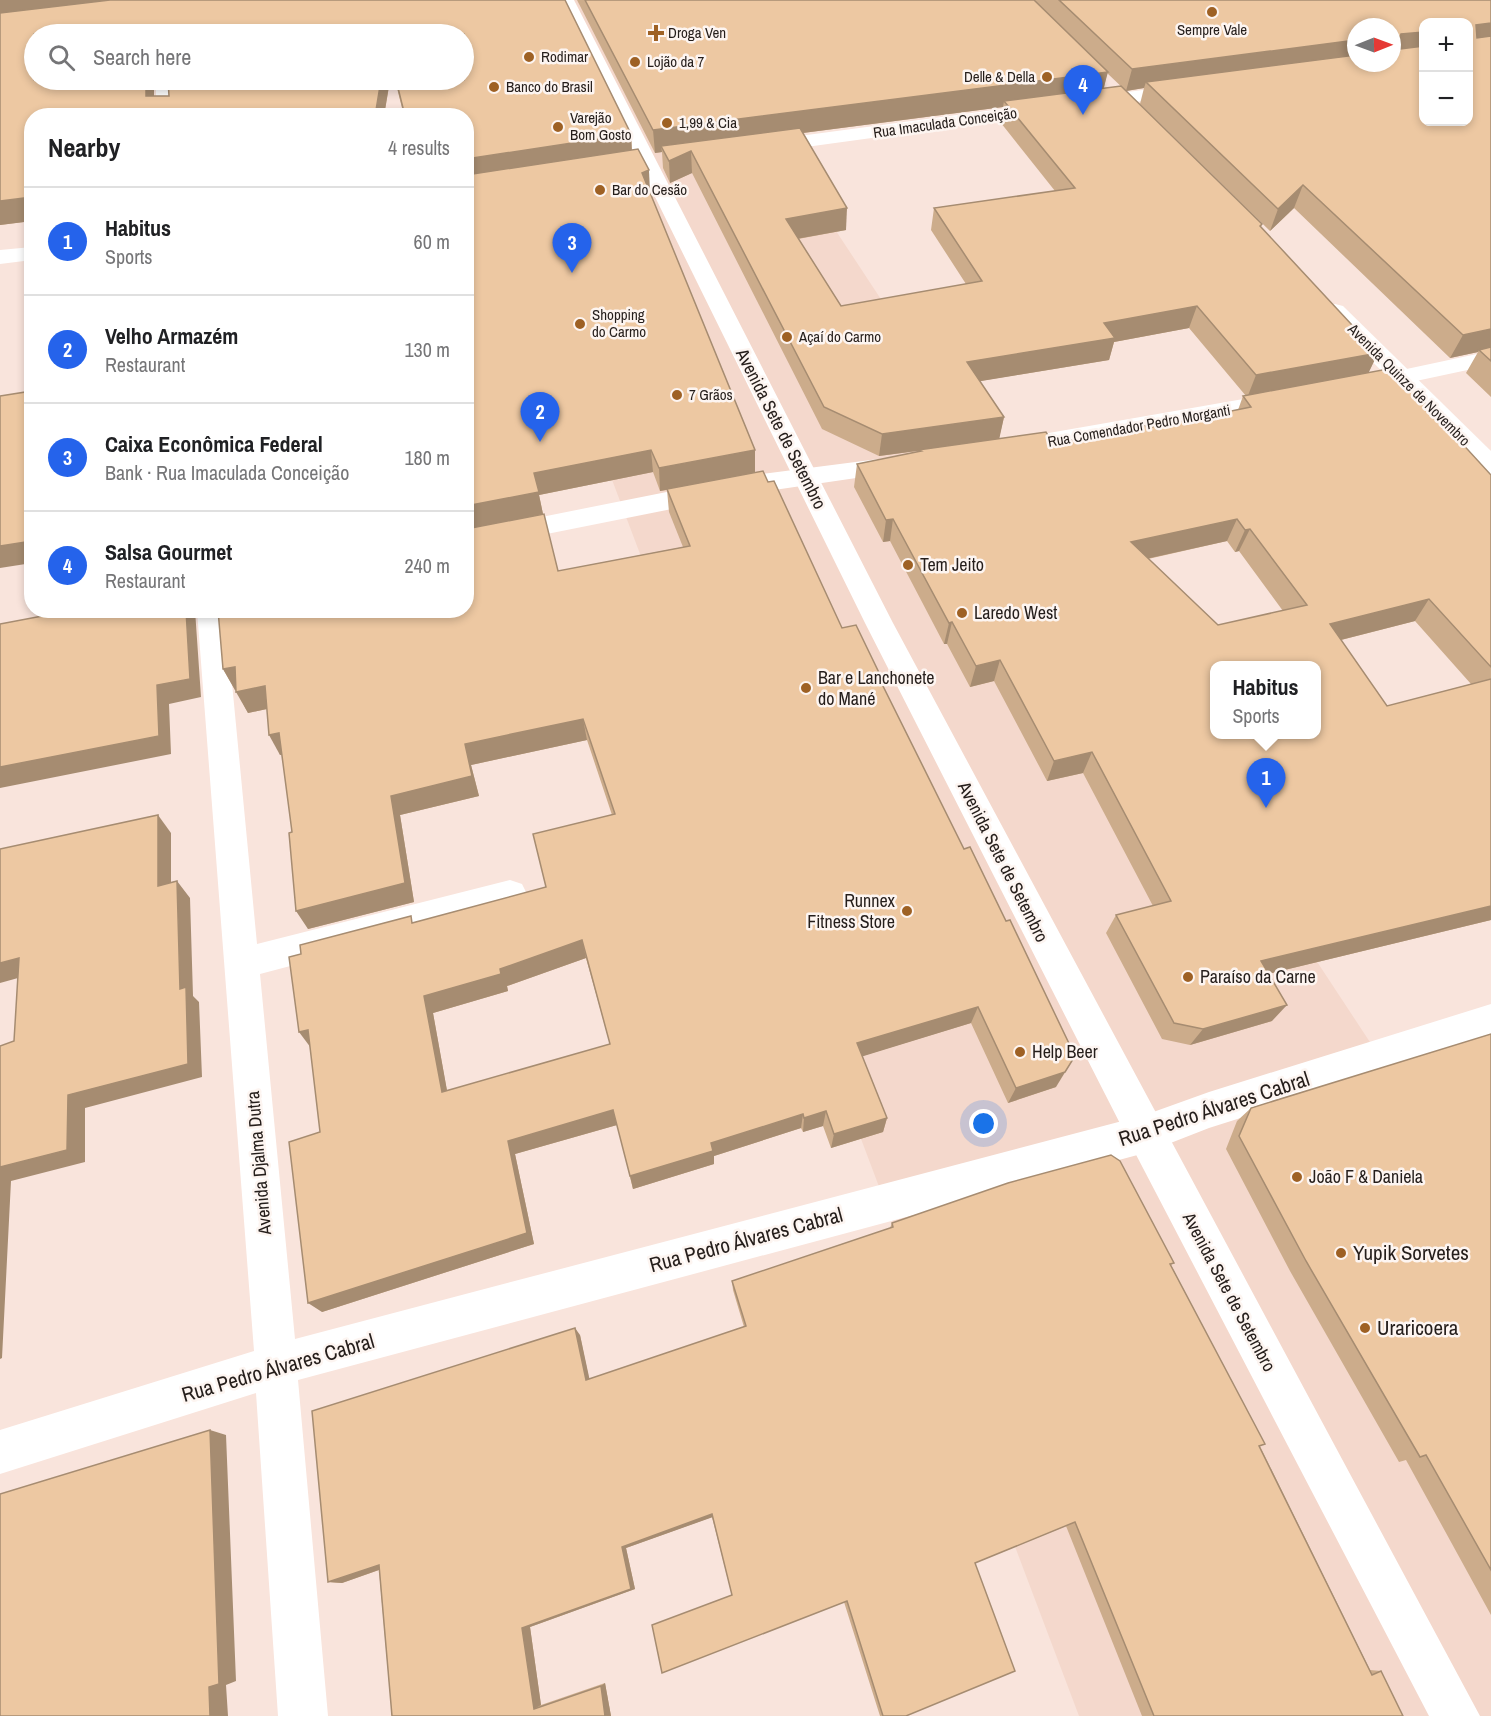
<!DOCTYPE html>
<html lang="en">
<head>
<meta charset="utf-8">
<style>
  body { margin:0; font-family:"Archivo Narrow",sans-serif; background:#f2f2f2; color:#202124 }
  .controls { position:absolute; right:18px; top:18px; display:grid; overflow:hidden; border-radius:12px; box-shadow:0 3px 9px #0003 }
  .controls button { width:54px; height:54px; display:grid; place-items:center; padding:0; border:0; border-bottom:2px solid #e0e0e0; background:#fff; color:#202124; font:30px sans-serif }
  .compass { position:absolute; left:1347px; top:18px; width:54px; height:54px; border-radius:50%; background:#fff; box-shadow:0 3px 9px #0003; rotate:89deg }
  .you { position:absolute; left:984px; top:1124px; width:21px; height:21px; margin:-15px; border:4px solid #fff; border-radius:50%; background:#1a73e8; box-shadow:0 0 0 9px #1a73e833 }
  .badge { display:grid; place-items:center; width:39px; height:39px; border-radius:50%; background:#2563eb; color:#fff; font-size:20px; font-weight:700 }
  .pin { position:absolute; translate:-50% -50px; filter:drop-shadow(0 2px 3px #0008) }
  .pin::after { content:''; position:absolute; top:32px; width:21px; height:18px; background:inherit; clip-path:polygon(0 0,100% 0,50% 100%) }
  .popup { position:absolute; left:1210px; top:661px; width:111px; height:78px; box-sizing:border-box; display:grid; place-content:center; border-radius:12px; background:#fff; filter:drop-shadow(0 2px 4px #0005); font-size:20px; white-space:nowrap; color:#757577 }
  .popup b { font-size:22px; color:#202124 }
  .popup::after { content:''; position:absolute; left:50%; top:100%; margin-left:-12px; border:12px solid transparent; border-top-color:#fff }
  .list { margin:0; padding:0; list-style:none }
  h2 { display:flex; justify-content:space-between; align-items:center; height:78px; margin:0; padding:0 24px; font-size:26px }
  h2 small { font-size:20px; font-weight:400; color:#757577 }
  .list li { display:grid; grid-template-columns:39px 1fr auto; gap:18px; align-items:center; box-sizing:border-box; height:108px; padding:0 24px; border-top:2px solid #e0e0e0 }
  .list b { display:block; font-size:22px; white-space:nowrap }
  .list p { margin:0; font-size:20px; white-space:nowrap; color:#757577 }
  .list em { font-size:20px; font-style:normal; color:#757577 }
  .icon { flex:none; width:33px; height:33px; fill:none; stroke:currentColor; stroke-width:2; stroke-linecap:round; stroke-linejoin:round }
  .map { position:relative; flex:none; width:1491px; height:1716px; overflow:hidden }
  .search { position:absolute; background:#fff; box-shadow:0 3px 9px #0003; left:24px; top:24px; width:450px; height:66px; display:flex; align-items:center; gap:15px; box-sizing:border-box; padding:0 21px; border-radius:33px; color:#757577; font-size:22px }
  .panel { position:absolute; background:#fff; box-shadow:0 3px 9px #0003; left:24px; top:108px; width:450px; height:510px; border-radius:24px }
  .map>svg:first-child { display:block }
</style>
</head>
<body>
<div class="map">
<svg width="1491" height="1716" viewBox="0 0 1491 1716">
  <rect width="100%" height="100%" fill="#f9e4dc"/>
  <path fill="#f4d8cc" d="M431,0h253l807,1226v490h-412l-618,-1636h3v-46z"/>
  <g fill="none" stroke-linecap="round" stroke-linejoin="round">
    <g fill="#fff" fill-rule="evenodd">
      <path d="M156,80h18l2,36h-20z"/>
      <path d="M1187,84l7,2 2,4 -2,4 -432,59 -10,-6 10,-6z"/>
      <path d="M32,247v13l-32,4v-14z"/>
      <path d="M1491,351v14l-122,26 -9,-2 -3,-5 3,-5 9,-2z"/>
      <path d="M1283,392l9,3 3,5 -3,5 -283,51 -9,-2 -4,-6 4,-6 9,-2z"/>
      <path d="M902,456l9,2 4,6 -4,6 -164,24 -281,56v-18l281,-56z"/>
      <path d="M197,610h28l32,334 253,-64 12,4 5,10 -5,10 -12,4 -250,66 35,365 850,-224 64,-23 282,-88v34l-282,90 -64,25 -847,227 30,336h-50l-22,-323 -256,81v-44l254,-79z"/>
    </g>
    <g fill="#fff" fill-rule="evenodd">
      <path d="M558,0h16l319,623 587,1093h-51l-297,-569 -267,-524z"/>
      <path d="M1335,304l8,2 148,145v23l-9,-2 -155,-156 -3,-5 3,-5z"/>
    </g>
  </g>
  <g fill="#ccac8b" fill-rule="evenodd">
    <path d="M0,0h565l66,134 1,16 123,300v23l13,9 74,146 41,58 173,401 -48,16 -37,-80 -109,33 25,62 -4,14 -52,16 -8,-22 -20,6 -2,-4 -87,28v8l-81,25 -16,-64 -102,29 19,90 -212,68 -2,-180 94,-209 132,-36 66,-72 -25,-75 -116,25 8,31 -79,19 14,87 -106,27 -16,-97 -10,-77h-2l-13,-46 -19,4 -12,-23h-1l-12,-21 243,-59v-494h-62l-9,-36h69v-46h-430l120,46v16h15l221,-16 -6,36h-352v105l-32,4zM653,472l7,19 7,-1 2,22 14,35 -125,24 -15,-57 -4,-19zM586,958l24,86 -163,47 -14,-78 75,-22 -1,-5z"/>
    <path d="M577,0h914v397l-25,-24 12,-21 -28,6 -156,-150 -24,23 -130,-127 4,-16 -18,3 -19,-18 -3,15 158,136 -1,3 117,126 -10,20 123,102v445l-223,54 4,47 -82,24 -28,-6 -56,-106 10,-18 37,-9 -70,-133 -36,8 -53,-100 -24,6 -23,-43h-3l-54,-103 -7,1 -29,-55 3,-23 60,-12v-1l-38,5 -57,-27 -130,-256 -22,10 -7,-15 -1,-16 -7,1zM1424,22h44l-44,100zM1356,27h36v36h-36zM1003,107l-2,16 54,68 -121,17 -3,22 35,54 -125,22 -43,-67 48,-9 -43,-97zM1189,328l57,68h-3l-5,14 -91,18 -94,16 -54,-6 5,-21 -24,-36 129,-21 5,-18zM1227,541l8,11 4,-1 44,60 -65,14 -70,-66zM1415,621l56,63 -84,22 -46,-66z"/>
    <path d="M1491,1034v581l-85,-155 -7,2 -109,-191 -64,-122 11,-28 14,-13z"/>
    <path d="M892,1223l282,40 -3,2 199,405 11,1 22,45h-261l-76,-190 -91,37 -69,153h-26l-36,-114 -112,-7 -20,-78 -86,31 9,41 -105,38 11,78 64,-22 6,33h-219l-13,-146 -37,13 -14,-1 252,-247 9,44 155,-52 -11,-37 -1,-9 158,-53z"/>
  </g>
  <g fill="#a68c71">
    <path d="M0,0h173l-173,21z"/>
    <path d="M1491,23v20l-23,3 8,-21z"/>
    <path d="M1424,32v21l-32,3 9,-22z"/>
    <path d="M1356,40v21l-210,21 -2,6 -18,3 6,-22z"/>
    <path d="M1108,72l-6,22 -98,7 -1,6 -339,44 -3,-5 1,6 -7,1 -2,-23z"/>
    <path d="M146,80h8v36l-8,-20z"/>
    <path d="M381,80h9l-6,36h-9z"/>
    <path d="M631,134l1,22 -166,26v-23z"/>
    <path d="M691,151l1,22 -22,10 -1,-22z"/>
    <path d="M649,170l1,22 -8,-19z"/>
    <path d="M1303,185l-9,23 -24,23 8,-22z"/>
    <path d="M32,197v24l-32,4v-24z"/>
    <path d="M847,208l-1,22 -61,11 1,-22z"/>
    <path d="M1197,306l-8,22 -75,14 -5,18 -146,24 4,-22 137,-39z"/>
    <path d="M1491,329v21h-12l-1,2 -28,6 13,-23z"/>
    <path d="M1378,353l-11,23 -120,22 9,-23z"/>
    <path d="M1004,417l-5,23 -120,16 3,-22z"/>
    <path d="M651,450l2,22 -114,23 4,19 -77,16v-24l68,-33z"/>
    <path d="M755,450v23l-95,18 -1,-23z"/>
    <path d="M893,519l-3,22 -7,1 3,-22z"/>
    <path d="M1237,519l-10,22 -104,23 8,-22z"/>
    <path d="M1250,529l-11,22 -4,1 10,-22z"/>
    <path d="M32,541v22l-32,5v-22z"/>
    <path d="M1429,599l-14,22 -98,25 13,-22z"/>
    <path d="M186,610h9l6,87 -32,7 2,50 -171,34v-21l157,-82z"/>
    <path d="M952,622l-5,22h-3l5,-21z"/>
    <path d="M1000,660l-6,21 -24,6 6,-21z"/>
    <path d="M235,667l12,21 -12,2 -12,-21z"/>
    <path d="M265,686l11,21 -28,6 -12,-21z"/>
    <path d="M583,719l4,21 -116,25 8,31 -79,19 14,87 -106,27 -12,-18 95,-115 74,-52z"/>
    <path d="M279,733l11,20 -10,2 -11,-20z"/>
    <path d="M1092,752l-9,21 -36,8 7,-20z"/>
    <path d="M158,815l13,18v69l-13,-16z"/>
    <path d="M177,881l13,17 3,98 6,6 3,75 -117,31v54l-74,19 -9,177 -2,1v-192l68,-72 112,-106z"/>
    <path d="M1491,906v14l-244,59 14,-18z"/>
    <path d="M582,940l4,18 -79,28 1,5 -75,22 17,94 -8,-15 -18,-96z"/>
    <path d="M19,958l17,15 -36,10v-20z"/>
    <path d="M1287,1005l-15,16 -82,24 13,-16z"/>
    <path d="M978,1007l-7,16 -117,36 3,-16z"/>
    <path d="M308,1030l3,18 -12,-16z"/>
    <path d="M1075,1056l-19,31 -48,16 8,-15z"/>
    <path d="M613,1110l4,15 -102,29 19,90 -212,68 -14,-9 200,-162z"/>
    <path d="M826,1111l-3,15 -20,6 1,-14z"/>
    <path d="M803,1114l-2,14 -87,28v8l-81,25 -3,-13 81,-33z"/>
    <path d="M887,1118l-4,14 -52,16 3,-14z"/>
    <path d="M575,1328l5,7 11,51 -5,-6z"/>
    <path d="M210,1430l16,5 10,246 -10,4 2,31h-18l-1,-29z"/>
    <path d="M712,1514l1,3 -87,31 9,41 -105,38 11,78 -7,4 -12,-81 100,-81z"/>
    <path d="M379,1565l11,1 -48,17 -14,-1z"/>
    <path d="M605,1683l6,33h-6l-4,-30z"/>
  </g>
  <g fill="#edc8a2" stroke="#a68c71" stroke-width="1.5" fill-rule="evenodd">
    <path d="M110,0h455l66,134 -165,25v-43h-61l-9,-36h68v-46h-430v46h112v16h23l-1,-16h213l-6,36h-343v81l-32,4v-188z"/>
    <path d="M585,0h449l74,72 -455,58z"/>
    <path d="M1059,0h432v23l-15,2 1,13 14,-2v293l-28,6 -160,-150 -25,24 -132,-127 210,-27v8h36v-13l32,-4v76h44v-100h-44v10l-23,2 -2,5h-7v-12h-36v13l-224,29z"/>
    <path d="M1121,86l141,138 -2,2 118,127 -122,22 -59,-69 -93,17 11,15 -148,24 37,55 -122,17 -58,-27 -133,-256 -22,10 -8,-15 139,-18 47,80 -61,11 55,87 141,-25 -48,-73 141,-20 -71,-87z"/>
    <path d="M638,149l11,21 -7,3 113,277 -96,18 -8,-18 -117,23 5,19 -73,14v-331z"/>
    <path d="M1491,347v14l-12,-11z"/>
    <path d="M1393,368l98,107v192l-62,-68 -99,25 57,82 104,-27v227l-230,55 26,44 -84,24 -29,-6 -58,-108 55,-14 -79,-149 -38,9 -54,-101 -24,6 -24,-44 -3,1 -56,-104 -7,1 -29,-56 64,-13 -3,-1 128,-18 7,12 92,-19 2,3 104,-21 -8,-11zM1237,519l8,11 5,-1 57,76 -89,20 -87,-83zM1215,666h102v69h-102z"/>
    <path d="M32,391v150l-32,5v-150z"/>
    <path d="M763,471l5,11 6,-1 68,147 14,-3 27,56 -2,1 83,167 6,-2 36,74 4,-1 65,136 -10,16 -49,16 -38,-81 -121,36 30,75 -53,16 -8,-23 -22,7 -1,-4 -92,29 2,8 -83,25 -17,-66 -105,31 19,92 -219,70 -19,-161 31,-10 -12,-102 -9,2 -10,-75 12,-3 -1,-9 111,-29 1,7 134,-36 -13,-53 82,-20 -32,-95 -118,25 7,32 -81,20 14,87 -109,28 -7,-78 3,-1 -13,-99 -10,2 -4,-49 -29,6 -1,-25 -12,2 -5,-59h248v-81l78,-15 14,57 132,-25 -23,-57zM582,940l28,104 -168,48 -18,-96 77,-22 -1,-5z"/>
    <path d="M74,610h112l4,69 -33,6 2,51 -159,31v-143z"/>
    <path d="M158,815v71l19,-5 3,108 6,-2 2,77 -120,31 -1,55 -67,17v-121l14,-5 5,-83 -19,5v-114z"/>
    <path d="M1491,1034v536l-65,-115 -6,2 -114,-196 -67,-125 12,-28z"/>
    <path d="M1111,1155l9,6 54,102 -4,1 95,180 -6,2 113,229 9,-4 22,45h-249l-79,-194 -100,41 40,108 -109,45h-23l-36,-115 -185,72 -10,-48 80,-30 -20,-81 -90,33 9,42 -109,39 12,81 67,-23 4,30h-213l-13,-151 -51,17 -16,-171 263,-83 11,52 160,-54 -14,-45 161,-54 -1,-4 116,-40z"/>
    <path d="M210,1430l9,254 -10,3 1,29h-210v-222z"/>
  </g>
  <g fill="#9e6124" stroke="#fdf5f1" stroke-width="2">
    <circle cx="1212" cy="12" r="6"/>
    <path d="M653 24h6v6h6v6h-6v6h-6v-6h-6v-6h6z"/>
    <circle cx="529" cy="57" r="6"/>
    <circle cx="635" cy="62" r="6"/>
    <circle cx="1047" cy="77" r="6"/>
    <circle cx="494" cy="87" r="6"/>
    <circle cx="667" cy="123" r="6"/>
    <circle cx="558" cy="127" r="6"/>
    <circle cx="600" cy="190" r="6"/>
    <circle cx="580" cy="324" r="6"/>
    <circle cx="787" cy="337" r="6"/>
    <circle cx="677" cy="395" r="6"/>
    <circle cx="908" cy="565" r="6"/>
    <circle cx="962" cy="613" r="6"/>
    <circle cx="806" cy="688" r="6"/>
    <circle cx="907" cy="911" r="6"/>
    <circle cx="1188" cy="977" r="6"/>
    <circle cx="1020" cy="1052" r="6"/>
    <circle cx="1297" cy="1177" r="6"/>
    <circle cx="1341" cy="1253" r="6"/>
    <circle cx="1365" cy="1328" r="6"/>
  </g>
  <g text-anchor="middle" stroke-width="5" stroke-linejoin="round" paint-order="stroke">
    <g font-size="15" fill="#251e1b" stroke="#fdf5f1" text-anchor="start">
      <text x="1212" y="35" text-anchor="middle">Sempre Vale</text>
      <text x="668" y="38">Droga Ven</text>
      <text x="541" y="62">Rodimar</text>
      <text x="647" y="67">Lojão da 7</text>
      <text x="1035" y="82" text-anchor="end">Delle &amp; Della</text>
      <text x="506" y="92">Banco do Brasil</text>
      <text x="570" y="123">Varejão<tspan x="570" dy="17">Bom Gosto</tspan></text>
      <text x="679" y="128">1,99 &amp; Cia</text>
      <text x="612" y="195">Bar do Cesão</text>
      <text x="592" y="320">Shopping<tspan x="592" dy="17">do Carmo</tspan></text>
      <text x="799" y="342">Açaí do Carmo</text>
      <text x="689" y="400">7 Grãos</text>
    </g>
    <g font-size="15" fill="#251e1b" stroke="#fdf5f1">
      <text transform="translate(945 123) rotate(-8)" y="5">Rua Imaculada Conceição</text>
      <text transform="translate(1409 385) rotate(45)" y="5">Avenida Quinze de Novembro</text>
      <text transform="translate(1139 426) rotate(-10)" y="5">Rua Comendador Pedro Morganti</text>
    </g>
    <g font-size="18" fill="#251e1b" stroke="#fdf5f1">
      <text transform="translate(781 429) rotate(63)" y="6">Avenida Sete de Setembro</text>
      <text transform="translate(1003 862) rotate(63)" y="6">Avenida Sete de Setembro</text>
      <text transform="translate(259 1163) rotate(-95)" y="6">Avenida Djalma Dutra</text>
      <text transform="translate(1229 1292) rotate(62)" y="6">Avenida Sete de Setembro</text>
    </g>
    <g font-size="18" fill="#251e1b" stroke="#fdf5f1" text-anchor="start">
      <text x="920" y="571">Tem Jeito</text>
      <text x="974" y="619">Laredo West</text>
      <text x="818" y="684">Bar e Lanchonete<tspan x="818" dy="21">do Mané</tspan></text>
      <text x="895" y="907" text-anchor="end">Runnex<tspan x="895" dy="21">Fitness Store</tspan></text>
      <text x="1200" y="983">Paraíso da Carne</text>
      <text x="1032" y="1058">Help Beer</text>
      <text x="1309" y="1183">João F &amp; Daniela</text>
    </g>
    <g font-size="21" fill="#251e1b" stroke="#fdf5f1">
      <text transform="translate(1214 1109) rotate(-18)" y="7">Rua Pedro Álvares Cabral</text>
      <text transform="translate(746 1240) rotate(-15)" y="7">Rua Pedro Álvares Cabral</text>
      <text transform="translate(278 1368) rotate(-16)" y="7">Rua Pedro Álvares Cabral</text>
    </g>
    <g font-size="21" fill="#251e1b" stroke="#fdf5f1" text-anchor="start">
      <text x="1353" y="1260">Yupik Sorvetes</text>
      <text x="1377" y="1335">Uraricoera</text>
    </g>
  </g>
</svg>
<div class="controls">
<button>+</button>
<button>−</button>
</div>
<svg class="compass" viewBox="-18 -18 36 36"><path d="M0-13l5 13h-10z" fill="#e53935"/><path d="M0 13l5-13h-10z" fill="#757577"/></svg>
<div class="you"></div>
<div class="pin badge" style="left:1266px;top:808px">1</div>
<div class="popup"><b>Habitus</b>Sports</div>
<div class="pin badge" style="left:540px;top:442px">2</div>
<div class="pin badge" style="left:572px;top:273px">3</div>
<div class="pin badge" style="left:1083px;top:115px">4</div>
<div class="search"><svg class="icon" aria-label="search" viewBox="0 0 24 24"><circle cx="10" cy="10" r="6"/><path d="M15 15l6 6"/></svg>Search here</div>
<section class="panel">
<h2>Nearby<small>4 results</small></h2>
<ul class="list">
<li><span class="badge">1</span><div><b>Habitus</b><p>Sports</p></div><em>60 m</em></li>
<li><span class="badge">2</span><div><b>Velho Armazém</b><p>Restaurant</p></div><em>130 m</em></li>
<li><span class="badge">3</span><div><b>Caixa Econômica Federal</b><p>Bank · Rua Imaculada Conceição</p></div><em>180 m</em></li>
<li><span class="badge">4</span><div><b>Salsa Gourmet</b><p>Restaurant</p></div><em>240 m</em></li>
</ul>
</section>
</div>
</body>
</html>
